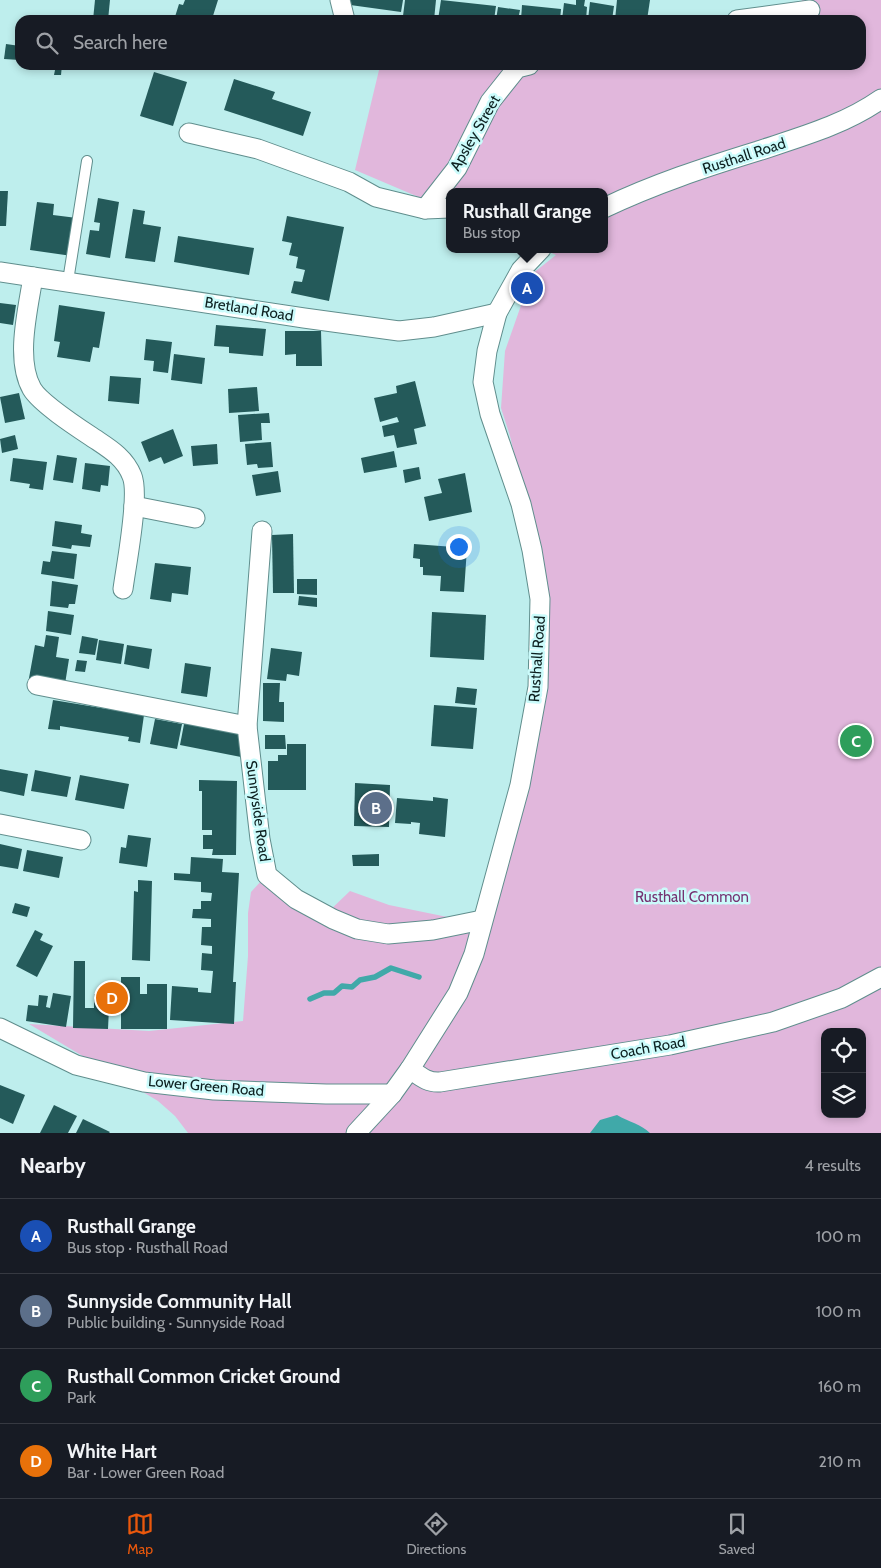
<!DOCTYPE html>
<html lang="en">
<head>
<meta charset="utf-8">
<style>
  body { margin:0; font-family:Cabin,sans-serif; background:#242831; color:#f1f3f6 }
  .controls { position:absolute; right:15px; bottom:15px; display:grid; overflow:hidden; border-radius:10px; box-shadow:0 2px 8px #0003 }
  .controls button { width:45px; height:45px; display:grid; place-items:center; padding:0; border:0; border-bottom:1px solid #363941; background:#171b24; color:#f1f3f6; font:25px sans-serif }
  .you { position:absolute; left:458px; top:546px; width:18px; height:18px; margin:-12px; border:4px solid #fff; border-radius:50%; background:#1a73e8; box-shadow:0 0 0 8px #1a73e833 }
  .badge { display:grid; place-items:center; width:32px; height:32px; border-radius:50%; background:#ea580c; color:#fff; font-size:16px; font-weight:700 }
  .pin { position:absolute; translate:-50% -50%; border:2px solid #fff; box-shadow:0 1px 5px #0006 }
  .popup { position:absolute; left:446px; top:188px; width:162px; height:65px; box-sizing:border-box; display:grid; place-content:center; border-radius:10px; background:#171b24; filter:drop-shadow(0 1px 4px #0005); font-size:16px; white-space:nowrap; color:#9ea1a6 }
  .popup b { font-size:19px; color:#f1f3f6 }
  .popup::after { content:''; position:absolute; left:50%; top:100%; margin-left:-10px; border:10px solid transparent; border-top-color:#171b24 }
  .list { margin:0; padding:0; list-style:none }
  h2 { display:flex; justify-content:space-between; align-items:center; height:65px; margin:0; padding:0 20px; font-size:21px }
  h2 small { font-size:16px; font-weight:400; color:#9ea1a6 }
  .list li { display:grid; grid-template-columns:32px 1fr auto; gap:15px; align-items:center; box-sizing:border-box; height:75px; padding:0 20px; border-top:1px solid #363941 }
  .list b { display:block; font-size:19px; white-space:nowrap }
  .list p { margin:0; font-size:16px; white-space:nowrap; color:#9ea1a6 }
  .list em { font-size:16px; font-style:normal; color:#9ea1a6 }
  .icon { flex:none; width:28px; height:28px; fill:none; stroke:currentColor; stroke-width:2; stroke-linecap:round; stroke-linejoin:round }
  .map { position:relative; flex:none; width:881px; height:1133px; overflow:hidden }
  .search { position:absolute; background:#171b24; box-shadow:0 2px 8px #0003; left:15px; right:15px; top:15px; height:55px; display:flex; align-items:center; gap:12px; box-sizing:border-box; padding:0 18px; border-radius:15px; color:#9ea1a6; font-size:19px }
  .sheet { height:365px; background:#171b24 }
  nav { display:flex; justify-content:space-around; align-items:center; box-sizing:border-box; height:70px; border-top:1px solid #363941; background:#171b24; font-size:14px; color:#9ea1a6 }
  nav a { display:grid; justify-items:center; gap:2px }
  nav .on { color:#ea580c }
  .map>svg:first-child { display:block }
</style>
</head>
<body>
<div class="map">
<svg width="881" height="1133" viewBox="0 0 881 1133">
  <rect width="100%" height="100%" fill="#beeeed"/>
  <path fill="#e1b7dc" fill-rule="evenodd" d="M802,0h79v1133h-693l-13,-17 -17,-15 -129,-77 120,7 94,-10 5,-65v-43l3,-21 12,-13 64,34 23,-22 39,14 73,15 18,-3 35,-88 29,-119 4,-112 -38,-162 -9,-28 4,-57 27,-77 24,-19 -13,-6h61v-57h-154l-1,18 -94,-40 24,-100 39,-5h443v-45h-108l47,-6zM825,1032h37v82h-37z"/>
  <path fill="#40a9a9" d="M617,1115c12,7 24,9 33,18h-60l10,-13z"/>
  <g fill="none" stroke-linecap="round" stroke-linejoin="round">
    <path stroke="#40a9a9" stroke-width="5.5" d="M310,999l14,-6h10l8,-7 10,1 8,-7 15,-3 16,-9 28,9"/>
  </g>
  <g fill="#245a5a">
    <path d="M95,0h15l-2,20h-15z"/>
    <path d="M185,0h33l-6,19 -6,-2 -1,3h-31l5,-16 4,1z"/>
    <path d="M343,0h60l-2,12 -58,-8z"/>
    <path d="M405,0h31l-2,20 -31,-4z"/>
    <path d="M441,0l55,6 -2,14h-56z"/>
    <path d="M576,0h9l-1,6 3,1 -1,13h-24l2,-17 12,2z"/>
    <path d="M617,0h33l-3,20h-32z"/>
    <path d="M590,2l24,4 -2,14h-24z"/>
    <path d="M522,5l39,4 -1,11h-39z"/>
    <path d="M498,7l22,3 -2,10h-22z"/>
    <path d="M6,44l14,2v14l-16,-1z"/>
    <path d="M56,65h6l-1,10h-7z"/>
    <path d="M154,72l33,10 -14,44 -33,-10z"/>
    <path d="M234,79l41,13 -3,7 39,13 -8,24 -79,-26z"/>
    <path d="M0,191h8l-2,35h-6z"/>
    <path d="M98,198l21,4 -9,56 -24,-4 4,-24 9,1 1,-8 -6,-1z"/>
    <path d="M37,202l17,2 -1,11 24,3 -5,38 -42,-6z"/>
    <path d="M133,209l12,2 -2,13 18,3 -6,35 -30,-4z"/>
    <path d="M287,216l57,11 -15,74 -38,-8 3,-12 8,1 3,-12 -9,-2 2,-11 -9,-2 3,-12 -10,-2z"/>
    <path d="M178,236l76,12 -5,27 -75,-13z"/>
    <path d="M0,303l16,2 -3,20 -13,-2z"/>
    <path d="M59,305l46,7 -6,36 -6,-1 -3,15 -33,-5 3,-15 -6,-1z"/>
    <path d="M216,325l50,4 -3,27 -34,-3v-6l-15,-1z"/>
    <path d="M285,331h36l1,35h-26v-12l-11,1z"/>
    <path d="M146,339l26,3 -4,31 -15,-2 1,-10 -10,-1z"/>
    <path d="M174,354l31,4 -3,26 -31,-4z"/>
    <path d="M110,376l31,2 -2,26 -31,-3z"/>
    <path d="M415,381l11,45 -12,3 3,15 -20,4 -3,-13 -10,2 -2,-11 17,-4 -2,-5 -17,5 -6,-24 23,-5 -1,-7z"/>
    <path d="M257,387l2,24 -30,2 -1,-24z"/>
    <path d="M19,393l6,26 -20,4 -5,-26z"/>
    <path d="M269,413l1,10h-9l1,17 -22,2 -2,-27z"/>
    <path d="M173,429l10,27 -19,8 -3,-7 -12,5 -8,-20z"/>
    <path d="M15,435l3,14 -16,4 -2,-14z"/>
    <path d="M271,442l2,25 -15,1 -1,-4 -10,1 -2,-21z"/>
    <path d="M217,444l1,20 -25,2 -2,-20z"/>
    <path d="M394,451l3,16 -33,6 -3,-15z"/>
    <path d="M57,455l20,3 -4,25 -20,-3z"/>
    <path d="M13,458l34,4 -4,28 -14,-2 1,-4 -20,-3z"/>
    <path d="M85,463l25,3 -2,20 -7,-1 -1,7 -18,-3z"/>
    <path d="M419,467l2,12 -16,4 -2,-13z"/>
    <path d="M278,471l3,21 -25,4 -4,-21z"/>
    <path d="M465,473l7,39 -43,9 -5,-24 18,-4 -4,-14z"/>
    <path d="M55,521l27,4 -1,8 11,2 -2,12 -18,-2 -1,4 -19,-3z"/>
    <path d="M293,534l1,59h-21l-1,-58z"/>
    <path d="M414,544l53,4 -3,44 -24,-1 1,-15 -18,-1v-8h-3v-8l-7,-1z"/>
    <path d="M52,551l25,3 -3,25 -33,-5 2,-13 7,1z"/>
    <path d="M155,563l36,4 -3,28 -16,-2 -1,9 -21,-3z"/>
    <path d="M297,579h20v16l-20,-1z"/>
    <path d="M52,581l26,4 -3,19h-6l-1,4 -18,-2z"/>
    <path d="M299,596l18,2v9l-19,-2z"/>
    <path d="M48,611l26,4 -3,20 -25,-4z"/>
    <path d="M432,612l54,3 -2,45 -54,-3z"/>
    <path d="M46,635l13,2 -3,20 13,2 -4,25 -36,-6 6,-33 9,2z"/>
    <path d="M82,636l16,3 -3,16 -16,-2z"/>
    <path d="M99,640l25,4 -3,20 -25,-4z"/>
    <path d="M127,645l25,4 -3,20 -25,-5z"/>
    <path d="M271,648l31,4 -3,24 -12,-2 -1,7 -19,-2z"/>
    <path d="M77,660l10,1 -2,11 -10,-1z"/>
    <path d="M185,663l26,4 -4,30 -26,-4z"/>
    <path d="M263,683h17l-1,19h5v20l-21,-1z"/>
    <path d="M457,687l20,2 -2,16 -20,-2z"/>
    <path d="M53,700l91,15 -4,28 -12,-2 1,-4 -69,-11v4l-12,-1z"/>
    <path d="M434,705l43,3 -4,41 -42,-3z"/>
    <path d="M155,719l27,5 -5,25 -27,-5z"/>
    <path d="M185,719l61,11 -5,27 -61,-12z"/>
    <path d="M265,735h20l1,14h-21z"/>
    <path d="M287,744h19v46h-38v-29h10v-6h9z"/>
    <path d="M0,769l28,5 -4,22 -24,-5z"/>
    <path d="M35,770l36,7 -4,20 -36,-6z"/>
    <path d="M80,775l49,9 -5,25 -49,-9z"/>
    <path d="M199,780l38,1 -1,74h-24l1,-6h-10v-14h9v-5h-10v-39h-3z"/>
    <path d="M355,783l35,2 -1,42 -35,-1z"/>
    <path d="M433,797l15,2 -3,38 -26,-3 1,-11 -9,-1v2l-16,-1 2,-25 36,3z"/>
    <path d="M128,835l23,3 -4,29 -28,-4 2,-16 5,1z"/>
    <path d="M0,844l22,5 -4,20 -18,-3z"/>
    <path d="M27,850l36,7 -4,21 -36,-7z"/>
    <path d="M379,854v12h-26l-1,-11z"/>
    <path d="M191,857l32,2 -1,13 17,1 -6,109h3l-2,42 -64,-4 2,-34 26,2v4l13,1 2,-22 -12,-1 1,-17 10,1v-8l-11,-1 1,-18h9v-8l-19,-1 1,-9h8v-8h10l1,-8 -11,-1v-10l-27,-2v-7l16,1z"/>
    <path d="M138,880l14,1 -2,80 -18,-1 2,-69 4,1z"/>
    <path d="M15,903l15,4 -3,10 -15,-4z"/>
    <path d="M35,930l8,4 -3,6 13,6 -16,31 -21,-11z"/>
    <path d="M74,961h11v47h9v-14h11v14h4l-1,21 -35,-1z"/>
    <path d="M121,977h19v17h7v-10h20v45h-46z"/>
    <path d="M53,993l18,3 -5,31 -40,-6 2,-16 10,1 1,-11 9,1 -2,11 4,1z"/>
    <path d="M0,1085l25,10 -12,29 -13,-6z"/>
    <path d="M54,1105l23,11 -9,17h-28z"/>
    <path d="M83,1119l27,13 -1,1h-33z"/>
  </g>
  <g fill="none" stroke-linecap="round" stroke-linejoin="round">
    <g stroke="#608e8d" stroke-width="12">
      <path id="service" d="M68,281l19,-120"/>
    </g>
    <g stroke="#608e8d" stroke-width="21">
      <g id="minor">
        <path d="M340,0l5,20"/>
        <path d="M737,20l73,-10"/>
        <path d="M189,133l69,16 91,33 27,15 49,12 25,-1"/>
        <path d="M604,208c50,-24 102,-41 154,-57 42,-14 86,-26 123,-52"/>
        <path d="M425,209l32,-41 33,-66 27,-34 12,-3"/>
        <path d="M0,272l304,46 95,13 35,-4 63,-14"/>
        <path d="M33,277c-5,32 -18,83 -1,112 9,15 48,40 63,50 15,10 30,19 37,37 8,19 -6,90 -9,113"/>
        <path d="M134,506l61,12"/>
        <path d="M262,531l-15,195 13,113 7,36 29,24 37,20 24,10 31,5 45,-4 49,-10"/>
        <path d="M37,685l210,41"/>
        <path d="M0,824l81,16"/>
        <path d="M0,1028l76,37 68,17 70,8 112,4h66"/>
        <path d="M410,1069c10,7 17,14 30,13l230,-37 103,-23 69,-24 39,-21"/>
        <path d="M356,1133l36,-39 18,-25 48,-76 16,-39 46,-169 18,-98 2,-88 -8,-49 -11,-46 -31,-90 -7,-32 4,-31 10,-38 24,-43 20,-21"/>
      </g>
    </g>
    <use href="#service" stroke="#fff" stroke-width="10"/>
    <use href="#minor" stroke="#fff" stroke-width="19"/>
  </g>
  <g text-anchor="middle" stroke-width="5" stroke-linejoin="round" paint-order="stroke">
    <g font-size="15" fill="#0d2020" stroke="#cbfbfb">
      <text transform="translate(475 133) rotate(-60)" y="5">Apsley Street</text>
      <text transform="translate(744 156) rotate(-18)" y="5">Rusthall Road</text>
      <text transform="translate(249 309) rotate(9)" y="5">Bretland Road</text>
      <text transform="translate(537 659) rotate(-86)" y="5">Rusthall Road</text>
      <text transform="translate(258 811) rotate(82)" y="5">Sunnyside Road</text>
      <text transform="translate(648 1048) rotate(-10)" y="5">Coach Road</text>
      <text transform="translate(206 1086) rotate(5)" y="5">Lower Green Road</text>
    </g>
    <g font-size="15" fill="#753271" stroke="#cbfbfb">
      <text x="692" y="902">Rusthall Common</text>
    </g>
  </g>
</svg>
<div class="controls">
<button><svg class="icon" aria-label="locate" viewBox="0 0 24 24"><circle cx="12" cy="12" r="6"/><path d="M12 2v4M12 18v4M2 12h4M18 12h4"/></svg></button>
<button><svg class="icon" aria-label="layers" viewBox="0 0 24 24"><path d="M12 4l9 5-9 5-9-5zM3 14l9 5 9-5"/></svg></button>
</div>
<div class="you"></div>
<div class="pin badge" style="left:527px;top:288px;background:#1a4fb4">A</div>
<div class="popup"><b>Rusthall Grange</b>Bus stop</div>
<div class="pin badge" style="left:376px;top:808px;background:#5c6f8a">B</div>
<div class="pin badge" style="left:856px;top:741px;background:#2e9e5b">C</div>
<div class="pin badge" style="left:112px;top:998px;background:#e8710a">D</div>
<div class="search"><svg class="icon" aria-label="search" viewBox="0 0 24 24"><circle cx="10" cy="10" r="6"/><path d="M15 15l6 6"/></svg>Search here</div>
</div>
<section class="sheet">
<h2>Nearby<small>4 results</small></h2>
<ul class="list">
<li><span class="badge" style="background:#1a4fb4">A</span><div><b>Rusthall Grange</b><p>Bus stop · Rusthall Road</p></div><em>100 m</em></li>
<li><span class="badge" style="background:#5c6f8a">B</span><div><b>Sunnyside Community Hall</b><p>Public building · Sunnyside Road</p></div><em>100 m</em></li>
<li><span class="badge" style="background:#2e9e5b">C</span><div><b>Rusthall Common Cricket Ground</b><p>Park</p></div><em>160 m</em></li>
<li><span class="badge" style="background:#e8710a">D</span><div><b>White Hart</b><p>Bar · Lower Green Road</p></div><em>210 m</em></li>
</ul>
</section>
<nav>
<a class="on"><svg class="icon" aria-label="map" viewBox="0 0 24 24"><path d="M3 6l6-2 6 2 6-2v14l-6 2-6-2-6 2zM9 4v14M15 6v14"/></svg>Map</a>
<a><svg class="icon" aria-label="directions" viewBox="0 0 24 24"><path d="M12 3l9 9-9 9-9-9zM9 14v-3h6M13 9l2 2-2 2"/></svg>Directions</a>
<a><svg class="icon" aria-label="saved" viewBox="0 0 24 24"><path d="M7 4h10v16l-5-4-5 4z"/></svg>Saved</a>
</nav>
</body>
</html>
